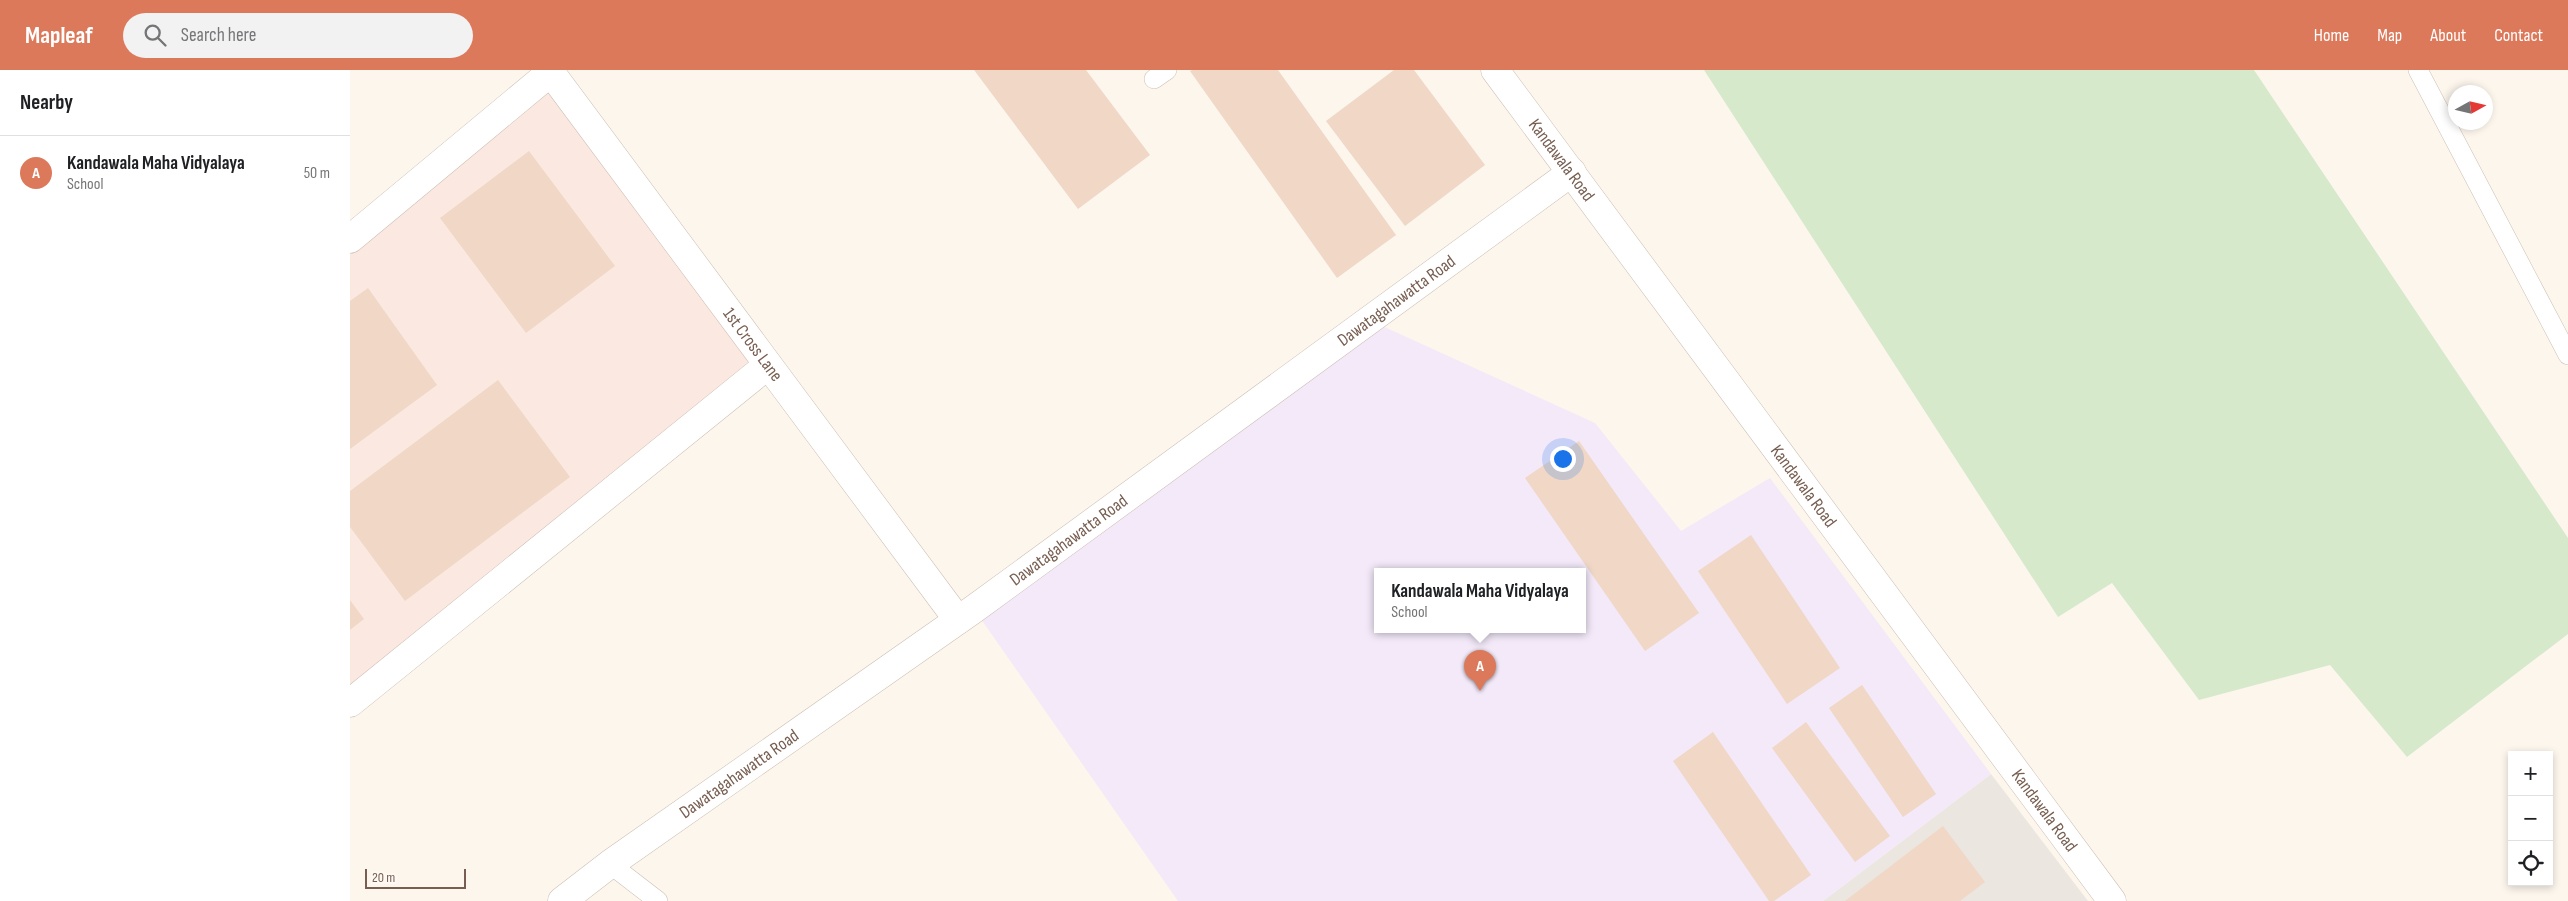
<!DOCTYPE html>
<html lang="en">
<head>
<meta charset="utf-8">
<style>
  body { margin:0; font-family:"Sofia Sans Condensed",sans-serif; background:#f2f2f2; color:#202124 }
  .controls { position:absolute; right:15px; bottom:15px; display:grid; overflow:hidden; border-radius:0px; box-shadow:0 2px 8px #0003 }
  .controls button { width:45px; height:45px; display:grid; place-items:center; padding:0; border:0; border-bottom:1px solid #e0e0e0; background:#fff; color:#202124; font:25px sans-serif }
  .compass { position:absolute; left:2098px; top:15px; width:45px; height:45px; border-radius:50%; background:#fff; box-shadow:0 2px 8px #0003; rotate:82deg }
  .scale { position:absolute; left:15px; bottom:12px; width:101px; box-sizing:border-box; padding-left:5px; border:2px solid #775e50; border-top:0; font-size:14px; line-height:18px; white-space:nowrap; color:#775e50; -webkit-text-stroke:4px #fefaf3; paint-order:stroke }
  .you { position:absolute; left:1212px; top:388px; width:18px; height:18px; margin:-12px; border:4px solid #fff; border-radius:50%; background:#1a73e8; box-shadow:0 0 0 8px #1a73e833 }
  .badge { display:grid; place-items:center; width:32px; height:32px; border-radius:50%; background:#dd795b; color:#fff; font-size:16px; font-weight:700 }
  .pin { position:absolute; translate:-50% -41px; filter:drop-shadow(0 1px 2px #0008) }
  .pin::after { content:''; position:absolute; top:26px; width:18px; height:15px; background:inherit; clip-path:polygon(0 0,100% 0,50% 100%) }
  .popup { position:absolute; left:1024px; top:498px; width:212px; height:65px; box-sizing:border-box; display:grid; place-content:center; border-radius:0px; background:#fff; filter:drop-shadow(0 1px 4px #0005); font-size:16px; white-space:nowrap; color:#757577 }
  .popup b { font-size:19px; color:#202124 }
  .popup::after { content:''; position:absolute; left:50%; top:100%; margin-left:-10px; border:10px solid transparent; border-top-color:#fff }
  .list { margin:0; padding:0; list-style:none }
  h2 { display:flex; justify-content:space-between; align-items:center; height:65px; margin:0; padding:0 20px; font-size:21px }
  h2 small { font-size:16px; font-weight:400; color:#757577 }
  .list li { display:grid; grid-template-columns:32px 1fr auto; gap:15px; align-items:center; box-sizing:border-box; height:75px; padding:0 20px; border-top:1px solid #e0e0e0 }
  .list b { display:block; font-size:19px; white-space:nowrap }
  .list p { margin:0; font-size:16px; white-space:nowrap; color:#757577 }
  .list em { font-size:16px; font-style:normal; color:#757577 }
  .icon { flex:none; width:28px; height:28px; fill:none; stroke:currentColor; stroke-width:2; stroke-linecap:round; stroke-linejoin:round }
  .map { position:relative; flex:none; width:2218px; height:831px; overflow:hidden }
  header { display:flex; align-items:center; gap:30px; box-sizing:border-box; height:70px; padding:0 25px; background:#dd795b; color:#fff }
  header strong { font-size:24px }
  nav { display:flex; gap:28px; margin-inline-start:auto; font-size:18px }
  .search { width:350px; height:45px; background:#f2f2f2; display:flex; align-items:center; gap:12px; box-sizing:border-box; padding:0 18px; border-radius:28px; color:#757577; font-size:19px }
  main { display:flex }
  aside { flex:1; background:#fff }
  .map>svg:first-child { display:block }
</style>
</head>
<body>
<header>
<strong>Mapleaf</strong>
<div class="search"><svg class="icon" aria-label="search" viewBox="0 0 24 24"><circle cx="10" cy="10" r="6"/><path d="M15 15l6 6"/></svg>Search here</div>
<nav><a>Home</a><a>Map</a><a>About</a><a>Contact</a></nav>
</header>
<main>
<aside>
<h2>Nearby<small></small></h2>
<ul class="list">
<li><span class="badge">A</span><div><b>Kandawala Maha Vidyalaya</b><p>School</p></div><em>50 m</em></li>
</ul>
</aside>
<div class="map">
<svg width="2218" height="831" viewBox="0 0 2218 831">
  <rect width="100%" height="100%" fill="#fcf6ed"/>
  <path fill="#fbe9e1" d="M201,2l217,293 -418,338v-464z"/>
  <path fill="#ece6e1" d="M1641,704l97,127h-265z"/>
  <path fill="#f3e9f9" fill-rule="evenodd" d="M1019,250l226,103 86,108 89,-53 221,296 -168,127h-645l-204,-292zM1028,502h204v58h-204z"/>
  <path fill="#d7e9cb" d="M1354,0h550l314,468v96l-161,123 -77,-92 -131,35 -87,-117 -54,34z"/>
  <g fill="#f0d7c6">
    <path d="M624,0h112l64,85 -72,54z"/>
    <path d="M842,0h86l118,165 -59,43 -147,-207z"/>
    <path d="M1044,0h20l71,95 -80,61 -79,-105z"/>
    <path d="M179,81l86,115 -89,67 -86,-115z"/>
    <path d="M18,218l69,97 -87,64v-148z"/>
    <path d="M148,310l72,97 -165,124 -55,-74v-36z"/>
    <path d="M1229,371l120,172 -54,38 -120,-173z"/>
    <path d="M1401,465l89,133 -53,36 -89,-133z"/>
    <path d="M0,530l14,19 -14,11z"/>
    <path d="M1512,615l74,109 -33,23 -74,-109z"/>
    <path d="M1456,652l84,114 -35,26 -83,-114z"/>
    <path d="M1363,662l98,143 -37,26h-5l-96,-140z"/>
    <path d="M1593,756l42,56 -25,19h-115z"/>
  </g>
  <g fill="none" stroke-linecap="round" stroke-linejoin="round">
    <g stroke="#cebfb2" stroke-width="20">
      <g id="service">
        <path d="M2068,0l150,285"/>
        <path d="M804,9l13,-9"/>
        <path d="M260,794l48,37"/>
      </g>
    </g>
    <g stroke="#cebfb2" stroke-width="29">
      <g id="minor">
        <path id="s1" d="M199,0l409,550"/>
        <path id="s2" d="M1145,0l617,831"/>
        <path d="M0,169l201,-167"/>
        <path d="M0,633l418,-338"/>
        <path id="s3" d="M212,831l48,-37 364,-255 598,-437"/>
      </g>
    </g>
    <use href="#service" stroke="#fff" stroke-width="19"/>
    <use href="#minor" stroke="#fff" stroke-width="28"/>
  </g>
  <g text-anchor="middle" stroke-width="4" stroke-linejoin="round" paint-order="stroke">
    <g font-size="18" fill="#775e50" stroke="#fefaf3">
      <text dy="6" stroke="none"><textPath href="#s2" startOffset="112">Kandawala Road</textPath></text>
      <text dy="6" stroke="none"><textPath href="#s3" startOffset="1028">Dawatagahawatta Road</textPath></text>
      <text dy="6" stroke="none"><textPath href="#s1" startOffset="342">1st Cross Lane</textPath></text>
      <text dy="6" stroke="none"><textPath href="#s2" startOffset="518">Kandawala Road</textPath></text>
      <text dy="6" stroke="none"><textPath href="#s3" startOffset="622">Dawatagahawatta Road</textPath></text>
      <text dy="6" stroke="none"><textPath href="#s3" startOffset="218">Dawatagahawatta Road</textPath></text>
      <text dy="6" stroke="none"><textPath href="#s2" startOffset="922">Kandawala Road</textPath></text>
    </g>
  </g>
</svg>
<div class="controls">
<button>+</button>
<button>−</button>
<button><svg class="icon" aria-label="locate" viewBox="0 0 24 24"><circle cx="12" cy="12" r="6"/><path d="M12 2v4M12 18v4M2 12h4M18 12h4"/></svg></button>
</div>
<svg class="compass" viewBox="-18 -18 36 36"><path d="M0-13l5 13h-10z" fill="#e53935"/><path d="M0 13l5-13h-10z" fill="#757577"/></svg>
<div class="scale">20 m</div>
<div class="you"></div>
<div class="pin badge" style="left:1130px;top:621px">A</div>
<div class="popup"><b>Kandawala Maha Vidyalaya</b>School</div>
</div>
</main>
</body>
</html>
